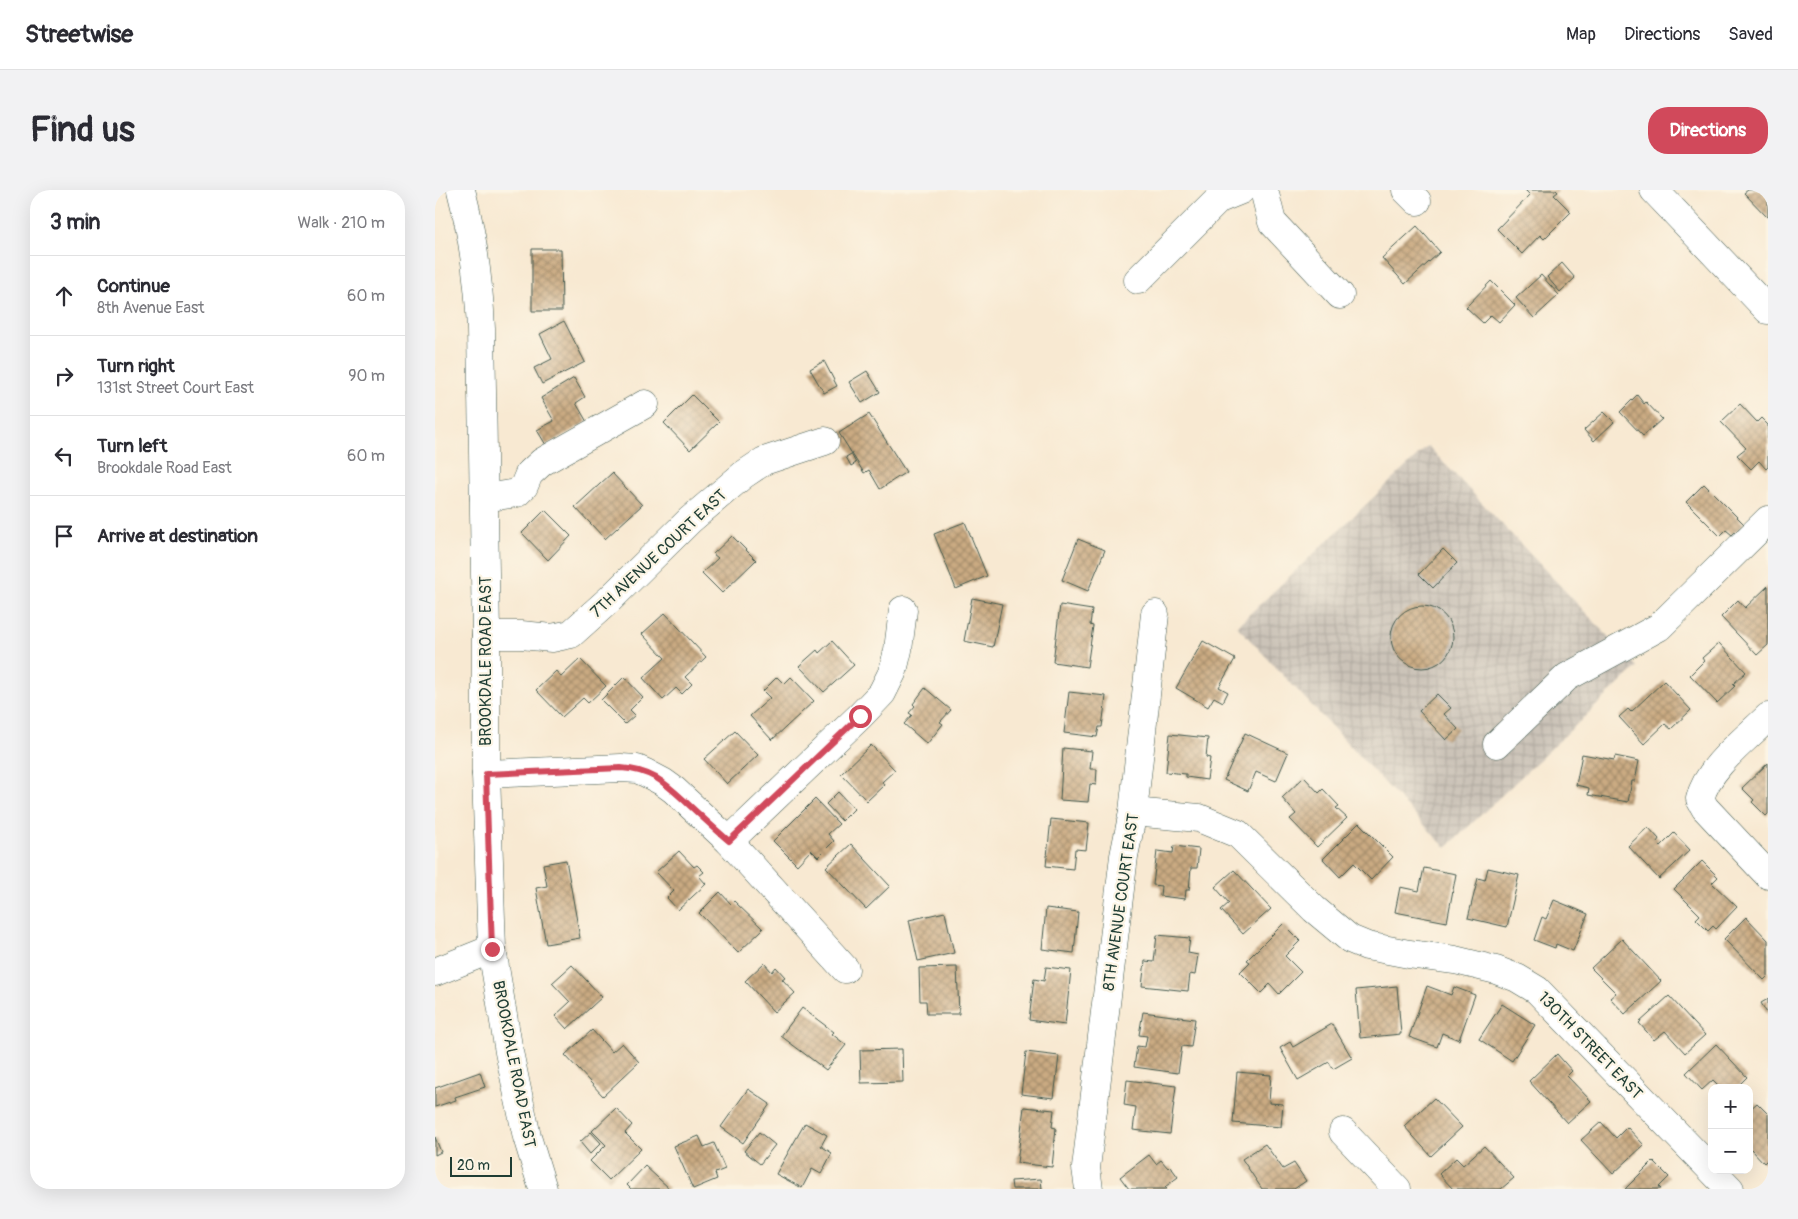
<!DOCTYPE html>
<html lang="en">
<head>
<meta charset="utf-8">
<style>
  body { margin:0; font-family:Pangolin,sans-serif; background:#f2f2f3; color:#2b2b33 }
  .controls { position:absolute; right:15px; bottom:15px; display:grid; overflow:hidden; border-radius:10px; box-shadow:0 5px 20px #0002 }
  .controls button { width:45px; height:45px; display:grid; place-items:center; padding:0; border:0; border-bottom:1px solid #e1e1e2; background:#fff; color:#2b2b33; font:25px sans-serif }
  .scale { position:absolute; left:15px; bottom:12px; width:62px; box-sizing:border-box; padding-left:5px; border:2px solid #1f3d34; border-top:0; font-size:14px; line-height:18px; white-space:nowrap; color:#1f3d34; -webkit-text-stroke:4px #fcf5e5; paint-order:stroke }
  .stop { position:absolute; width:15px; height:15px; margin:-11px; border:4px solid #d1495b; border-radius:50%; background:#fff }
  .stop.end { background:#d1495b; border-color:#fff; box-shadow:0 1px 5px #0008 }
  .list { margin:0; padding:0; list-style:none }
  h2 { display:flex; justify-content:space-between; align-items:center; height:65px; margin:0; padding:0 20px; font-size:21px }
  h2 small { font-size:16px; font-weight:400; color:#7c7c81 }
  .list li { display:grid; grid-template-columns:32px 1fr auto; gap:15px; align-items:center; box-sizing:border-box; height:80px; padding:0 20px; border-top:1px solid #e1e1e2 }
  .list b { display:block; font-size:19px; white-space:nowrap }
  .list p { margin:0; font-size:16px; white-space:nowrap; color:#7c7c81 }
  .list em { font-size:16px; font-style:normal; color:#7c7c81 }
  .icon { flex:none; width:28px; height:28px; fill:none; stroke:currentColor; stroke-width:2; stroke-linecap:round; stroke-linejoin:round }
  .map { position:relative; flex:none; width:1333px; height:999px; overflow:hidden; border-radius:20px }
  header { display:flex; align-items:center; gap:30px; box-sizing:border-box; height:70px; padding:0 25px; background:#fff; border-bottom:1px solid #e1e1e2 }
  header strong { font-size:24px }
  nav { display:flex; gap:28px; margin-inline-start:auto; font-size:18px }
  .intro { display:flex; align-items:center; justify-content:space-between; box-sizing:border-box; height:120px; padding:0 30px }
  h1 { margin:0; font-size:35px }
  .button { padding:12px 22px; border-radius:20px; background:#d1495b; color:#fff; font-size:18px; font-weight:700 }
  main { display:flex; gap:30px; padding:0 30px }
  aside { flex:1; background:#fff; border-radius:20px; box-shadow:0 5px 20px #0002 }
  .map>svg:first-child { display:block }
</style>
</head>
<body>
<header>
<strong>Streetwise</strong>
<nav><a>Map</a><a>Directions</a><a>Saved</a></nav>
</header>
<div class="intro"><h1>Find us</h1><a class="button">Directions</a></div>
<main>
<aside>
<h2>3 min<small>Walk · 210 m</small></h2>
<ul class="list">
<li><svg class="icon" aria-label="ahead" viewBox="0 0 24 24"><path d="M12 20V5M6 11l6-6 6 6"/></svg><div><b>Continue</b><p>8th Avenue East</p></div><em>60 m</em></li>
<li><svg class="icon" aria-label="right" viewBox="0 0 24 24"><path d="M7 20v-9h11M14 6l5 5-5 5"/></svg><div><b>Turn right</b><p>131st Street Court East</p></div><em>90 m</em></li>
<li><svg class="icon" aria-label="left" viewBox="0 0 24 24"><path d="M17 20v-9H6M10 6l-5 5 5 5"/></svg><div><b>Turn left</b><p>Brookdale Road East</p></div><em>60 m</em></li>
<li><svg class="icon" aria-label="arrive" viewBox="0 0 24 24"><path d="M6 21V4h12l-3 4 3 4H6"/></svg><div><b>Arrive at destination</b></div></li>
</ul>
</aside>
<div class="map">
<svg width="1333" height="999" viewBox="0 0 1333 999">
  <defs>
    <pattern id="industrial-grid" width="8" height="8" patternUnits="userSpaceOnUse" patternTransform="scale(1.25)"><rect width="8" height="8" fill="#cbc3b8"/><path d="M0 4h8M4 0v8" fill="none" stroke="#aea89f"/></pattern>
    <pattern id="building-cross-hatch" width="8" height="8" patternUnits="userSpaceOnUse" patternTransform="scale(1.25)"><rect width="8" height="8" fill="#caaa82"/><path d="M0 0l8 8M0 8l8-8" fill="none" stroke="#a38c6b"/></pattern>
  </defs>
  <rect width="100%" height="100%" fill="#fcf5e5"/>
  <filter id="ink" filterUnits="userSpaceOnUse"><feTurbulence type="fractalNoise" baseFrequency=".02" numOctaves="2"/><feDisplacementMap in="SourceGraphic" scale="10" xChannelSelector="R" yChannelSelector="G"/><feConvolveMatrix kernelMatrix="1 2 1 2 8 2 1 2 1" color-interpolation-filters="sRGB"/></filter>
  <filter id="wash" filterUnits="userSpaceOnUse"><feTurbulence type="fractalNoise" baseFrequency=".0096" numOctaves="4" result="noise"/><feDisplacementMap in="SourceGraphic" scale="20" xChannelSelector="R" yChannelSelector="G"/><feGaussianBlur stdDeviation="1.12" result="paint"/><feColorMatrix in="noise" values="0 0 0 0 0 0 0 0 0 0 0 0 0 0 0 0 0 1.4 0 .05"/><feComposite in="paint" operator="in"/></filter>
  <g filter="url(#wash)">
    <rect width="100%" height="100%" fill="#f8e9d2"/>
    <path fill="url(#industrial-grid)" d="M993,256l209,221 -191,181 -209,-222z"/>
    <g id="blocks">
      <g fill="url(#building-cross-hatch)">
        <path d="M1090,0h31l2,2 -4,3 17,17 -27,27 -4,-4 -18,19 -25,-25 33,-34z"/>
        <path d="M1313,0h20v28l-24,-25z"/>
        <path d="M982,36l23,26 -35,32 -23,-26z"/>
        <path d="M97,59h29l1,62h-30z"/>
        <path d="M1127,73l13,15 -15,14 -13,-15z"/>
        <path d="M1106,85l18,20 -25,23 -18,-20z"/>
        <path d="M1056,91l24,24 -16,17 -8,-7 -8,8 -17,-16z"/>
        <path d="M129,131l21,41 -43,22 -8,-16 18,-9 -12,-25z"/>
        <path d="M389,171l13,25 -13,7 -14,-24z"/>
        <path d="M432,181l13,21 -18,11 -13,-21z"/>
        <path d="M139,188l11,19 -9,6 11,19 -41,23 -9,-15 17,-9 -13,-23z"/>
        <path d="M257,205l27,27 -29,28 -26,-27z"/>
        <path d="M1202,205l7,9 2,-2 16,17 -19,17 -23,-24z"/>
        <path d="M1305,214l17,18 4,-4 7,7v42l-2,2 -7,-8 -8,8 -14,-14 9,-7 -25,-26z"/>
        <path d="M1169,222l10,10 -20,19 -10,-11z"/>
        <path d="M434,224l37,58 -26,17 -11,-19 -5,3 -25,-40z"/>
        <path d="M416,264l5,9 -5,3 -5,-9z"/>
        <path d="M177,283l30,32 -37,34 -30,-32z"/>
        <path d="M1269,294l40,40 -12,11 -6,-5 -6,6 -34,-34z"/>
        <path d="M110,320l26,26 -23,24 -26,-27z"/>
        <path d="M530,332l22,54 -31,13 -22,-55z"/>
        <path d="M297,346l24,24 -34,33 -20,-20 16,-15 -5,-4z"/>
        <path d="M643,349l27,11 -17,41 -26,-11z"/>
        <path d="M1008,359l14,14 -24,25 -14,-14z"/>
        <path d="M1333,396v59l-11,10 -36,-38 17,-17 7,8z"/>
        <path d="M537,408l30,6 -9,43 -29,-6z"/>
        <path d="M625,415l32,5 -2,15 3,1 -6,41 -34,-5z"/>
        <circle cx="987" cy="447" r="31"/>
        <path d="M230,423l41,44 -21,20 7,7 -10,10 -6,-6 -13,12 -20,-22 22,-20 -23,-24z"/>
        <path d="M397,451l22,24 -30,27 -25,-26 18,-16 2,3z"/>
        <path d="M768,451l32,18 -16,28 9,5 -5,10 -9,-5 -6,10 -32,-19z"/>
        <path d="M1284,453l27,29 -13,12 2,2 -18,17 -27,-28 14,-14 -2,-3z"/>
        <path d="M145,469l26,27 -18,17 -5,-5 -21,19 -26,-27 20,-19 5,6z"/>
        <path d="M189,487l19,20 -13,13 5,5 -10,9 -24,-24z"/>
        <path d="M342,487l7,7 7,-7 23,24 -42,39 -22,-24 20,-18 -7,-7z"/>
        <path d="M1229,491l27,29 -20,19 -6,-5 -21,20 -25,-27 9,-8 3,3z"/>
        <path d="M490,498l26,22 -11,12 3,2 -16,20 -23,-20 8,-9 -3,-2 6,-7 -2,-2z"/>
        <path d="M634,502l37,4 -4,31h-3l-2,10 -33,-4z"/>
        <path d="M1002,504l14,14 -7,6 14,15 -12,11 -27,-29z"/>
        <path d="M300,541l23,24 -31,29 -23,-25z"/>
        <path d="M810,543l43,20 -12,28 -20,-9 -8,19 -24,-11z"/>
        <path d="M735,544l38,4 -2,19 4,1 -3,22 -21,-3v-3l-20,-2z"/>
        <path d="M436,555l24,25 -13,12 2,3 -17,16 -26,-27z"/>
        <path d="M628,558l29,3 -2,18h7l-1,16 -6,-1 -2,18 -28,-2z"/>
        <path d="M1147,564l32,6 1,-4 24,5 -4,20h-3l-4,21 -40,-7 1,-7 -13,-3z"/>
        <path d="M1333,573v51l-2,2 -14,-14 2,-2 -12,-12z"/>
        <path d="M869,587l15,16 4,-4 16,17 -3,2 11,10 -30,29 -27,-28 6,-5 -14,-16z"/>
        <path d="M403,602l16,17 -12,12 -16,-17z"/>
        <path d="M380,609l24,25 -11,10 6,7 -16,16 -7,-7 -14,15 -24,-24z"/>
        <path d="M616,629l38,4 -3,27 -11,-1 -2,20 -27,-3z"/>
        <path d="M924,633l34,34 -22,23 -17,-17 -14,14 -17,-18z"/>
        <path d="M1213,637l11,12 -2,3 4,4 13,-13 16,17 -31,29 -31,-33z"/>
        <path d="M416,654l39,42 -24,23 -40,-42z"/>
        <path d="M739,656l25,3 -2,19h-6l-2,22h-3l-1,9 -25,-3 1,-10 -8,-1 4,-34 16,2z"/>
        <path d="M244,661l15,16 3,-2 7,7 -5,4 7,8 -28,26 -11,-12 7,-7 -18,-19z"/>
        <path d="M131,670l14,78 -34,6 -10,-56 11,-2 -4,-22z"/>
        <path d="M1267,671l16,16 -6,6 25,24 -21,22 -3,-3 -5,5 -12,-12 4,-4 -26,-26z"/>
        <path d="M989,678l32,6 -9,48 -52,-10 5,-25 19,4z"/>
        <path d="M1053,678l31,7 -12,52 -39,-9 10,-40 7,2z"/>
        <path d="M799,680l37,39 -28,25 -22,-24 8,-7 -14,-16z"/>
        <path d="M285,702l11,12 3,-3 29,28 -25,24 -39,-40z"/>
        <path d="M1119,710l34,14 -15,37 -17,-7 -1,4 -21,-8 8,-23 4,2z"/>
        <path d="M611,718l32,4 -4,41 -32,-4z"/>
        <path d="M510,722l9,41 -36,8 -9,-41z"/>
        <path d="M1311,727l22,23v36l-4,4 -40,-41z"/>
        <path d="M848,734l17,17 -15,15 16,16 -22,22 -9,-10 -9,9 -21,-21 10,-10 -3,-2z"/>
        <path d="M722,745l33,3 -2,15 10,2 -3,20 -5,-1 -2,17 -46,-5 3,-25 9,1z"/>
        <path d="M1187,749l39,42 -36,33 -15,-16 6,-5 -25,-25z"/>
        <path d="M329,773l8,9 4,-5 9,10 -3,2 13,14 -21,19 -29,-31z"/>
        <path d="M137,775l30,32 -35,32 -12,-13 15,-14 -18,-19z"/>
        <path d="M522,777l2,47h-32l-1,-13h-6l-1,-33z"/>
        <path d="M611,777l25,3 -6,55 -36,-5 5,-41 10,2z"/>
        <path d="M962,796l4,48 -41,4 -4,-48z"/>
        <path d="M992,796l24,9 3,-8 21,8 -16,45 -17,-7 -5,14 -28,-10z"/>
        <path d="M1234,806l36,39 -20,18 -20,-22 -11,9 -15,-17z"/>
        <path d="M1333,809v16l-7,-12z"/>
        <path d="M1067,814l33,21 -23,36 -33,-22z"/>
        <path d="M367,818l32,24 -2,2 14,11 -20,25 -45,-34z"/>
        <path d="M708,822l52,7 -4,28 -9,-1 -4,27 -44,-6 3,-21 8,1 2,-11 -8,-1z"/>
        <path d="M897,834l20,34 -19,11 -4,-7 -31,18 -18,-32 10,-6 3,5z"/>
        <path d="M157,840l20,22 10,-9 17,19 -36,34 -38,-41z"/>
        <path d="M1281,854l31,33 -11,11h-15l-8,-8 -11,10 -16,-17z"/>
        <path d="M467,859l1,33 -42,1 -1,-33z"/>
        <path d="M591,862l33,4 -5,42 -33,-4z"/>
        <path d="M1122,864l15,17 -5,5 24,25 -24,22 -38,-42z"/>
        <path d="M45,882l5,15 -30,10 1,3 -21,7v-19z"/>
        <path d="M802,882l34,3 -2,28 14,1 -2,23 -48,-4z"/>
        <path d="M692,890l49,6 -6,48 -37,-4 3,-23 -12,-2z"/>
        <path d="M313,899l22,15 -27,39 -22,-16z"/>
        <path d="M999,908l28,29 -31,29 -27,-30z"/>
        <path d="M1322,913l11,11v45l-4,4 -13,-14 -2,2v-41z"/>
        <path d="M589,917l30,3 -2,17 4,1 -4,39 -35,-4z"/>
        <path d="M181,918l16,17 -7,8 16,16 -32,31 -19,-19 16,-16 -14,-14z"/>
        <path d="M1166,932l15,16 11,-11 17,18 -31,29 -32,-34z"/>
        <path d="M370,933l22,12 -6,11 11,7 -11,21 -9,-5 -10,19 -26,-14z"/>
        <path d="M156,942l10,11 -11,11 -10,-12z"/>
        <path d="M324,942l16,13 -15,19 -16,-13z"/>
        <path d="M264,946l5,11 10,-4 11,26 -10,4 2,6 -24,10 -19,-43z"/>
        <path d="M0,947l6,15 -6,3z"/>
        <path d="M830,954l18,25 11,-6 12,18 -12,8h-32l-20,-30z"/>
        <path d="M1049,956l30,32 -13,11h-48l-14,-15 17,-16 7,7z"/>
        <path d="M714,965l7,9 5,-4 7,8 2,-2 8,11 -13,10 2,2h-38l-9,-12z"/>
        <path d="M1218,971l16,16 -10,10 2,2h-36z"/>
        <path d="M210,976l25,23h-39l-4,-4z"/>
        <path d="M606,989l1,10h-30l-1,-8z"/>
      </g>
    </g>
  </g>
  <g filter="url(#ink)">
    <use href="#blocks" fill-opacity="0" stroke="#40574c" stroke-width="1"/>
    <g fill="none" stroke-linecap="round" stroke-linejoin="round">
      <g stroke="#40574c" stroke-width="29">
        <g id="minor">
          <path d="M829,0l8,32 68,73"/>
          <path d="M971,0l11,11"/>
          <path d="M1219,0l114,120"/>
          <path d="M703,90l81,-81 22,-9"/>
          <path d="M49,308l33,-5 7,-7 5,-12 13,-12 103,-58"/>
          <path d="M51,445h35l31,3 19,-4 39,-35 80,-79 53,-45 21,-14 61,-20"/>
          <path d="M1333,527c-22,22 -61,51 -68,82l5,9 63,67"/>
          <path d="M1062,554l70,-67 92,-50 109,-107"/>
          <path d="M51,584l135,-6 16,1 9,4 17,9 11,8 55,51 116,128"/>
          <path d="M698,622l66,6 39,16 76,75 36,30 17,7 42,8 46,6 41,10 21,8 20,12 193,199"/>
          <path d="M294,651l131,-125 22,-23 11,-22 5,-21 5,-40"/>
          <path d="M0,782l57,-23"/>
          <path d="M908,942l54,57"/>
          <path d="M654,999l-3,-21 38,-312 9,-44 22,-198"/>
        </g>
      </g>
      <g stroke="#40574c" stroke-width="29">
        <path id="major" d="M26,0c12,46 18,93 20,139l5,306v139l6,175 17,103 18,85 16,52"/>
      </g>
      <use href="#minor" stroke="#fff" stroke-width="28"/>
      <use href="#major" stroke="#fff" stroke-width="28"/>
    </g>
  </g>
  <g fill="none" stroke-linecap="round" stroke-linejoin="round" filter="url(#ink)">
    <path stroke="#d1495b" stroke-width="6" d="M57,759l-6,-175 135,-6c32,2 45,16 67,36 14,13 27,25 41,37l131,-125"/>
  </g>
  <g text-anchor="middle" stroke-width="4.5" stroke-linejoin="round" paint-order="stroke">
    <g font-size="16" fill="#1f3d34" stroke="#fcf5e5">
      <text transform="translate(223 363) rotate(-43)" y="6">7TH AVENUE COURT EAST</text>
      <text transform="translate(50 471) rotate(-90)" y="6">BROOKDALE ROAD EAST</text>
      <text transform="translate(685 712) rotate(-82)" y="6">8TH AVENUE COURT EAST</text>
      <text transform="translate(1156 855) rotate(46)" y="6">130TH STREET EAST</text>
      <text transform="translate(80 874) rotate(79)" y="6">BROOKDALE ROAD EAST</text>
    </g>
  </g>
</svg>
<div class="controls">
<button>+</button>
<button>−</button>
</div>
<div class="scale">20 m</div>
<div class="stop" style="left:425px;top:526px"></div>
<div class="stop end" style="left:57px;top:759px"></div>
</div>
</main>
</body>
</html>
